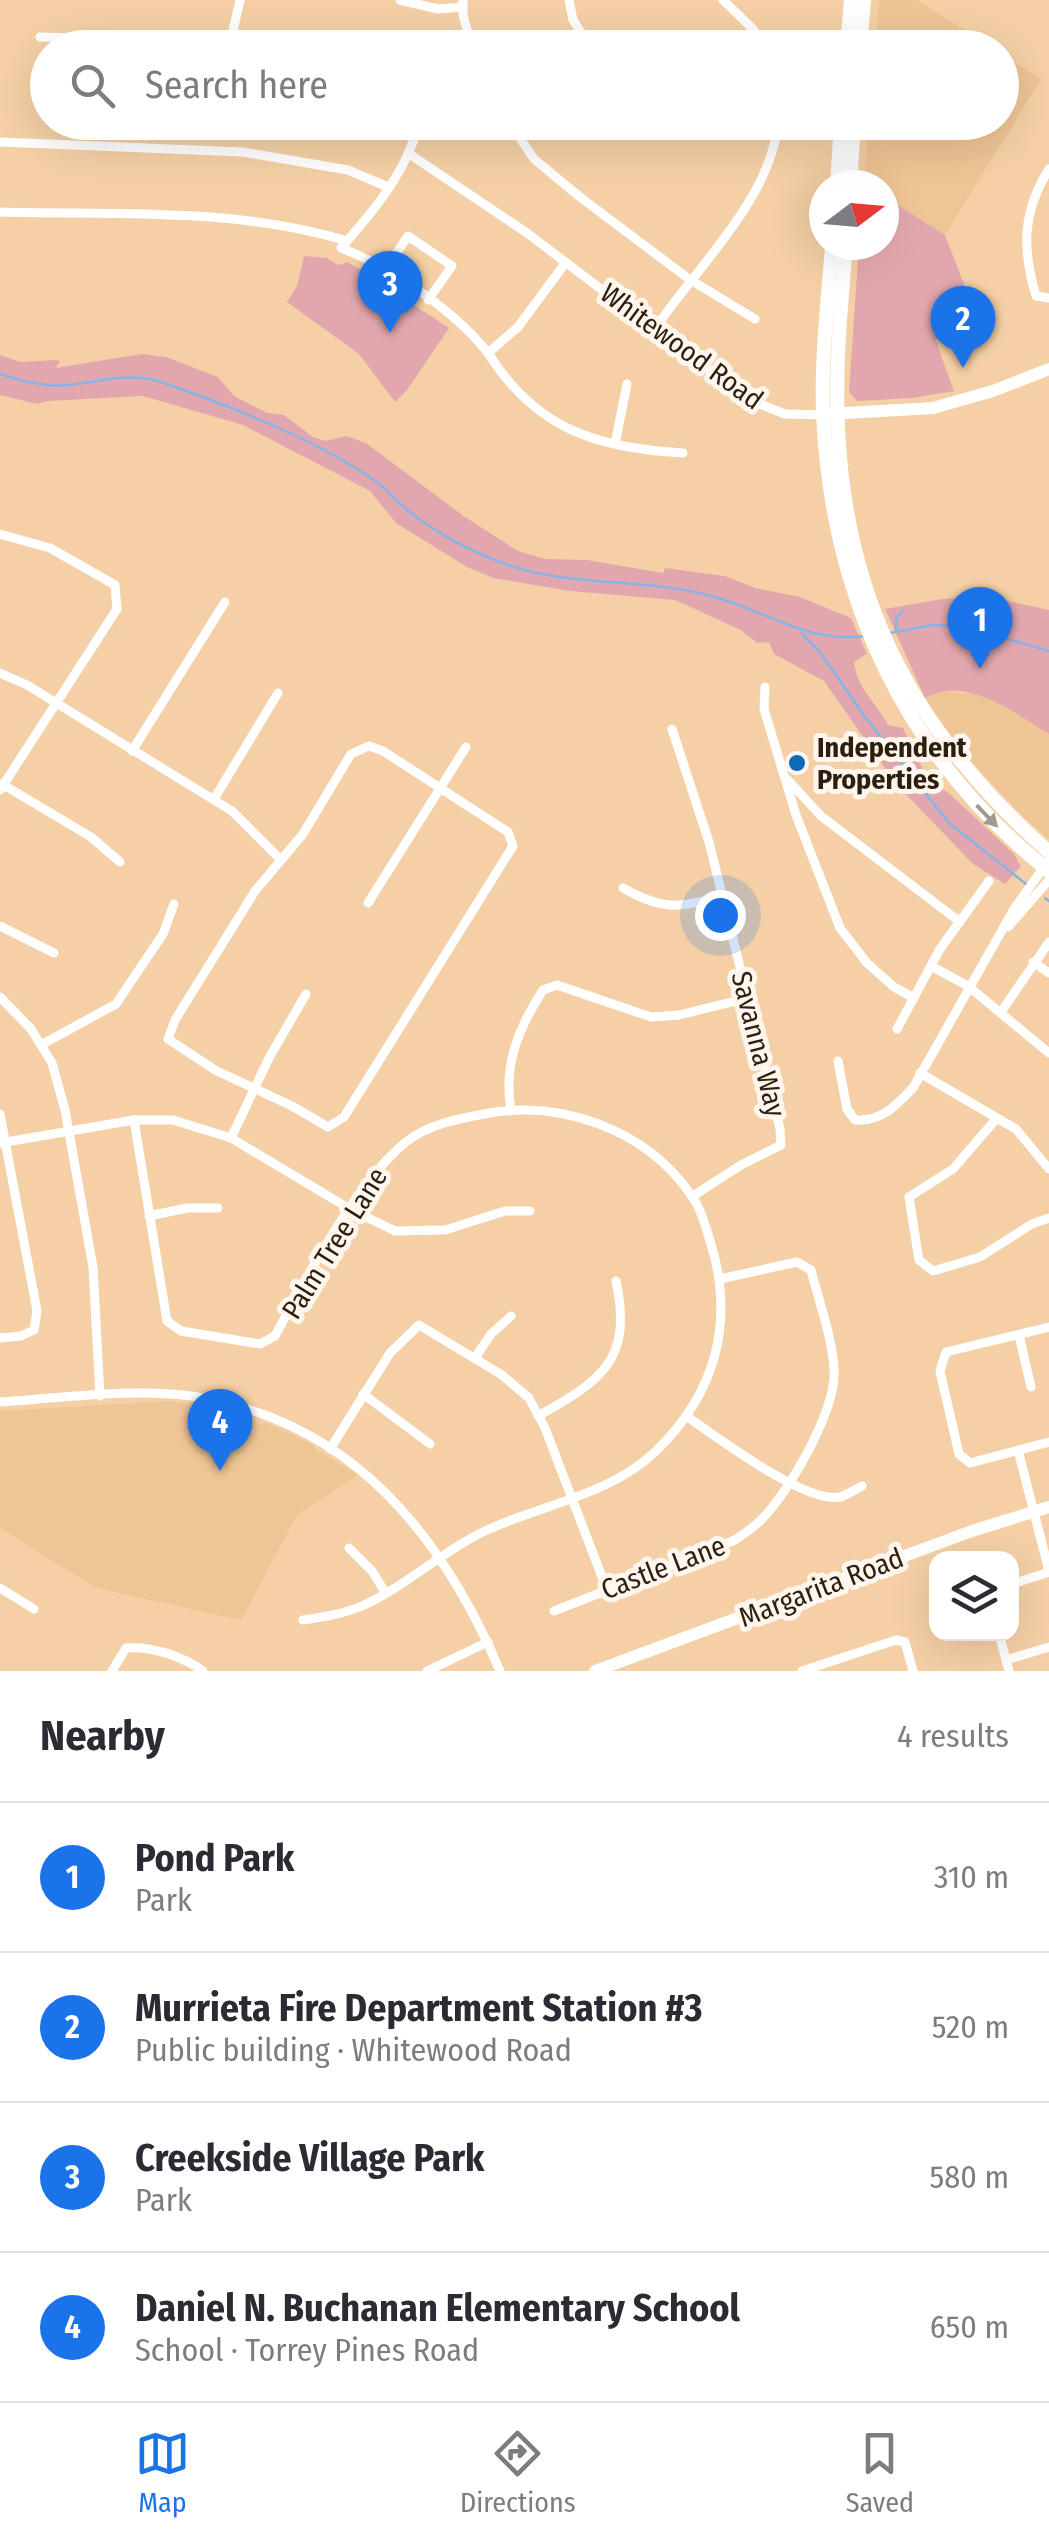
<!DOCTYPE html>
<html lang="en">
<head>
<meta charset="utf-8">
<style>
  body { margin:0; font-family:"Fira Sans Condensed",sans-serif; background:#f2f2f3; color:#2b2b33 }
  .controls { position:absolute; right:30px; bottom:30px; display:grid; overflow:hidden; border-radius:20px; box-shadow:0 10px 40px #0002 }
  .controls button { width:90px; height:90px; display:grid; place-items:center; padding:0; border:0; border-bottom:2px solid #e1e1e2; background:#fff; color:#2b2b33; font:50px sans-serif }
  .compass { position:absolute; left:809px; top:170px; width:90px; height:90px; border-radius:50%; background:#fff; box-shadow:0 10px 40px #0002; rotate:74deg }
  .you { position:absolute; left:720px; top:915px; width:35px; height:35px; margin:-25px; border:8px solid #fff; border-radius:50%; background:#1a73e8; box-shadow:0 0 0 15px #1a73e833 }
  .badge { display:grid; place-items:center; width:65px; height:65px; border-radius:50%; background:#1a73e8; color:#fff; font-size:32px; font-weight:700 }
  .pin { position:absolute; translate:-50% -82px; filter:drop-shadow(0 2px 5px #0008) }
  .pin::after { content:''; position:absolute; top:52px; width:35px; height:30px; background:inherit; clip-path:polygon(0 0,100% 0,50% 100%) }
  .list { margin:0; padding:0; list-style:none }
  h2 { display:flex; justify-content:space-between; align-items:center; height:130px; margin:0; padding:0 40px; font-size:42px }
  h2 small { font-size:32px; font-weight:400; color:#7c7c81 }
  .list li { display:grid; grid-template-columns:65px 1fr auto; gap:30px; align-items:center; box-sizing:border-box; height:150px; padding:0 40px; border-top:2px solid #e1e1e2 }
  .list b { display:block; font-size:38px; white-space:nowrap }
  .list p { margin:0; font-size:32px; white-space:nowrap; color:#7c7c81 }
  .list em { font-size:32px; font-style:normal; color:#7c7c81 }
  .icon { flex:none; width:55px; height:55px; fill:none; stroke:currentColor; stroke-width:2; stroke-linecap:round; stroke-linejoin:round }
  .map { position:relative; flex:none; width:1049px; height:1671px; overflow:hidden }
  .search { position:absolute; background:#fff; box-shadow:0 10px 40px #0002; left:30px; right:30px; top:30px; height:110px; display:flex; align-items:center; gap:25px; box-sizing:border-box; padding:0 35px; border-radius:55px; color:#7c7c81; font-size:38px }
  .sheet { height:730px; background:#fff }
  nav { display:flex; justify-content:space-around; align-items:center; box-sizing:border-box; height:140px; border-top:2px solid #e1e1e2; background:#fff; font-size:28px; color:#7c7c81 }
  nav a { display:grid; justify-items:center; gap:5px }
  nav .on { color:#1a73e8 }
  .map>svg:first-child { display:block }
</style>
</head>
<body>
<div class="map">
<svg width="1049" height="1671" viewBox="0 0 1049 1671">
  <rect width="100%" height="100%" fill="#f5d0a6"/>
  <g fill="#eec595">
    <path d="M879,0h38l75,47h-117z"/>
    <path d="M1002,54l39,25 -96,156 -61,-39v-11h-20l4,-62 134,-1z"/>
    <path d="M938,691l46,4 65,39v105l-25,-22 -62,-66 -37,-53z"/>
    <path d="M170,1401l58,10 6,6 21,9 11,-3 46,21 4,6 42,25 -61,40 -56,105 -145,-32 -96,-60v-117z"/>
  </g>
  <g fill="#e2a7ae">
    <path d="M884,196l61,39 22,57 -9,6 -22,43 18,50 -41,7 -56,3 -8,-9 10,-147h25z"/>
    <path d="M304,256l23,2 11,7 10,-3 101,66 -42,62 -12,12 -36,-48 -72,-52 10,-16z"/>
    <path d="M142,354l24,3 52,20 16,19 33,17 17,2 29,22 13,4 20,-5 20,7 99,74 53,34 27,8 42,1 76,13 2,-5 60,8 30,12 45,9 51,21 16,36 -13,8c3,27 22,40 34,63l15,3 24,50 24,17 63,59 7,12 -16,18 -32,-20 -76,-79 -73,-104 -50,-27 -5,-12 -12,1 -16,-13 -66,-30 -105,-9 -77,-13 -26,-11 -71,-44 -26,-32 -127,-66 -100,-29 -96,5 -10,3 -37,-9v-40l20,7 37,-2 3,2 -5,6z"/>
    <path d="M990,597l59,13v124c-35,-21 -82,-59 -124,-36l-40,-89 57,-10z"/>
  </g>
  <g fill="none" stroke-linecap="round" stroke-linejoin="round">
    <g stroke="#85b4e7" stroke-width="2.5">
      <path d="M0,374c21,7 45,13 67,11 34,-3 64,-14 97,-2 66,23 150,56 207,95 15,10 26,24 40,35 27,21 62,39 94,51 64,23 136,14 202,31 58,14 98,49 160,41"/>
      <path d="M896,630v-12l7,-7"/>
      <path d="M890,633l43,-8 31,1 85,25"/>
      <path d="M802,634l18,18 45,65 84,106 77,61"/>
      <path d="M1045,898l4,3"/>
    </g>
    <g stroke="#fff" stroke-width="9">
      <path d="M400,0l38,9 25,-2"/>
      <path d="M463,0v15l9,33"/>
      <path d="M569,0l4,20 18,28"/>
      <path d="M723,0l30,29 11,19"/>
      <path d="M40,37l144,4 60,7"/>
      <path d="M230,44l10,-44"/>
      <path d="M419,122c-11,48 -46,90 -78,126 50,19 114,63 147,105l30,-26 48,-65"/>
      <path d="M509,122l25,37 46,38 109,82 66,40"/>
      <path d="M0,142l243,10 105,18 40,17"/>
      <path d="M408,153l119,80 91,69 41,21 54,50 39,28 33,13 39,1"/>
      <path d="M1049,169c-27,43 -27,80 -13,127l13,2"/>
      <path d="M0,212c116,3 234,-5 347,29"/>
      <path d="M385,270l23,-34 44,30 -24,34"/>
      <path d="M659,323c41,-59 113,-127 119,-201"/>
      <path d="M488,353c48,76 108,95 195,100"/>
      <path d="M615,444l12,-60"/>
      <path d="M0,534l50,14 65,37 2,24 -117,181"/>
      <path d="M0,673l27,12 205,126 48,48"/>
      <path d="M765,687l-1,22 32,106 44,113 27,35 27,24 20,11"/>
      <path d="M672,729l37,113 71,287 1,16 -40,20 -48,31"/>
      <path d="M369,746l14,5 125,81 5,14 -169,271 -16,10 -36,-21 -77,-36 -47,-31 7,-19 80,-129 48,-57 48,-80z"/>
      <path d="M132,751l93,-149"/>
      <path d="M786,778l35,38 139,106"/>
      <path d="M2,784l89,53 29,25"/>
      <path d="M214,799l64,-106"/>
      <path d="M623,888c42,23 53,20 99,8"/>
      <path d="M368,903l98,-156"/>
      <path d="M0,926l54,27"/>
      <path d="M1008,927l41,-47"/>
      <path d="M1033,962l16,11"/>
      <path d="M931,966l37,20 81,67"/>
      <path d="M0,997l31,32 21,34 13,47 28,157 7,129"/>
      <path d="M1001,1012l48,-70"/>
      <path d="M897,1029l43,-80 49,-68"/>
      <path d="M41,1045l75,-41 47,-70 11,-30"/>
      <path d="M838,1061l9,48 8,11c26,2 41,-14 58,-32l101,-179 35,-49"/>
      <path d="M920,1073l96,56 33,40"/>
      <path d="M511,1111c-8,-46 7,-82 32,-121l14,-5 94,32 28,-2 69,-17"/>
      <path d="M0,1114l37,197 -3,19 -13,6 -21,2"/>
      <path d="M997,1118l-44,51 -44,28 10,63 14,11 47,-14 52,-33 17,-6"/>
      <path d="M134,1120l33,201 14,10 79,13 15,-8c29,-55 83,-156 131,-194 21,-17 51,-23 78,-28 76,-15 162,15 207,81 10,13 15,33 20,49 24,79 4,150 -55,207 -45,44 -116,54 -171,80 -43,20 -80,56 -123,75 -19,8 -39,11 -59,14"/>
      <path d="M231,1138l38,-80 37,-64"/>
      <path d="M0,1143l134,-23h39l58,18 119,71 45,22 50,-1 60,-19h25"/>
      <path d="M149,1216l38,-8h31"/>
      <path d="M1049,1327l-103,25 -6,19 19,83 11,9 79,-21"/>
      <path d="M1019,1335l12,52"/>
      <path d="M475,1358l16,-24 20,-18"/>
      <path d="M363,1394l67,50"/>
      <path d="M0,1402c62,-4 137,-15 198,-5 155,26 244,138 302,274"/>
      <path d="M538,1416c64,-36 95,-56 78,-135"/>
      <path d="M686,1416c31,21 119,88 154,81 7,-2 16,-8 22,-11"/>
      <path d="M330,1449l60,-96 29,-28 83,50 27,23 16,30 62,162"/>
      <path d="M1018,1450l31,121"/>
      <path d="M349,1548l23,23 13,21"/>
      <path d="M1012,1584l37,-12"/>
      <path d="M0,1588l34,21"/>
      <path d="M554,1611l181,-71c8,-6 18,-12 25,-19 29,-28 77,-112 74,-152 -2,-33 -15,-67 -23,-99l-14,-8 -77,17"/>
      <path d="M999,1634l10,37"/>
      <path d="M1006,1660l43,-13"/>
      <path d="M112,1671l14,-23c26,-2 56,8 77,23"/>
      <path d="M427,1671l61,-29"/>
      <path d="M802,1671l94,-31 9,2 8,29"/>
    </g>
    <g stroke="#fff" stroke-width="12">
      <path d="M828,414l105,-6 60,-17 56,-22"/>
      <path d="M595,1671l377,-140 77,-24"/>
    </g>
    <g stroke="#fff" stroke-width="14">
      <path d="M847,48l4,-48"/>
      <path d="M860,48l4,-48"/>
      <path d="M837,185l4,-63"/>
      <path d="M850,185l4,-63"/>
      <path d="M832,245c-4,55 -11,113 -9,168 8,184 81,343 226,458"/>
      <path d="M846,245c-5,60 -11,122 -8,183 8,178 79,308 211,424"/>
    </g>
  </g>
  <defs><path id="oneway-solid" d="M-6-.8H1V-3.2L6.5 0L1 3.2V.8H-6Z" transform="scale(2.5)"/></defs>
  <use fill="#a09a93" href="#oneway-solid" transform="translate(987 816) rotate(46)"/>
  <circle fill="#0c6ab7" stroke="#fff7ef" stroke-width="4" cx="797" cy="763" r="10"/>
  <g text-anchor="middle" stroke-width="10" stroke-linejoin="round" paint-order="stroke">
    <g font-size="28" fill="#2c1f0e" stroke="#fff7ef">
      <text transform="translate(682 346) rotate(36)" y="10">Whitewood Road</text>
      <text transform="translate(759 1044) rotate(76)" y="10">Savanna Way</text>
      <text transform="translate(334 1243) rotate(-58)" y="10">Palm Tree Lane</text>
      <text transform="translate(663 1567) rotate(-21)" y="10">Castle Lane</text>
      <text transform="translate(821 1587) rotate(-21)" y="10">Margarita Road</text>
    </g>
    <g font-size="28" font-weight="bold" fill="#2c1f0e" stroke="#fff7ef" text-anchor="start">
      <text x="817" y="757">Independent<tspan x="817" dy="32">Properties</tspan></text>
    </g>
  </g>
</svg>
<div class="controls">
<button><svg class="icon" aria-label="layers" viewBox="0 0 24 24"><path d="M12 4l9 5-9 5-9-5zM3 14l9 5 9-5"/></svg></button>
</div>
<svg class="compass" viewBox="-18 -18 36 36"><path d="M0-13l5 13h-10z" fill="#e53935"/><path d="M0 13l5-13h-10z" fill="#7c7c81"/></svg>
<div class="you"></div>
<div class="pin badge" style="left:980px;top:669px">1</div>
<div class="pin badge" style="left:963px;top:368px">2</div>
<div class="pin badge" style="left:390px;top:333px">3</div>
<div class="pin badge" style="left:220px;top:1471px">4</div>
<div class="search"><svg class="icon" aria-label="search" viewBox="0 0 24 24"><circle cx="10" cy="10" r="6"/><path d="M15 15l6 6"/></svg>Search here</div>
</div>
<section class="sheet">
<h2>Nearby<small>4 results</small></h2>
<ul class="list">
<li><span class="badge">1</span><div><b>Pond Park</b><p>Park</p></div><em>310 m</em></li>
<li><span class="badge">2</span><div><b>Murrieta Fire Department Station #3</b><p>Public building · Whitewood Road</p></div><em>520 m</em></li>
<li><span class="badge">3</span><div><b>Creekside Village Park</b><p>Park</p></div><em>580 m</em></li>
<li><span class="badge">4</span><div><b>Daniel N. Buchanan Elementary School</b><p>School · Torrey Pines Road</p></div><em>650 m</em></li>
</ul>
</section>
<nav>
<a class="on"><svg class="icon" aria-label="map" viewBox="0 0 24 24"><path d="M3 6l6-2 6 2 6-2v14l-6 2-6-2-6 2zM9 4v14M15 6v14"/></svg>Map</a>
<a><svg class="icon" aria-label="directions" viewBox="0 0 24 24"><path d="M12 3l9 9-9 9-9-9zM9 14v-3h6M13 9l2 2-2 2"/></svg>Directions</a>
<a><svg class="icon" aria-label="saved" viewBox="0 0 24 24"><path d="M7 4h10v16l-5-4-5 4z"/></svg>Saved</a>
</nav>
</body>
</html>
